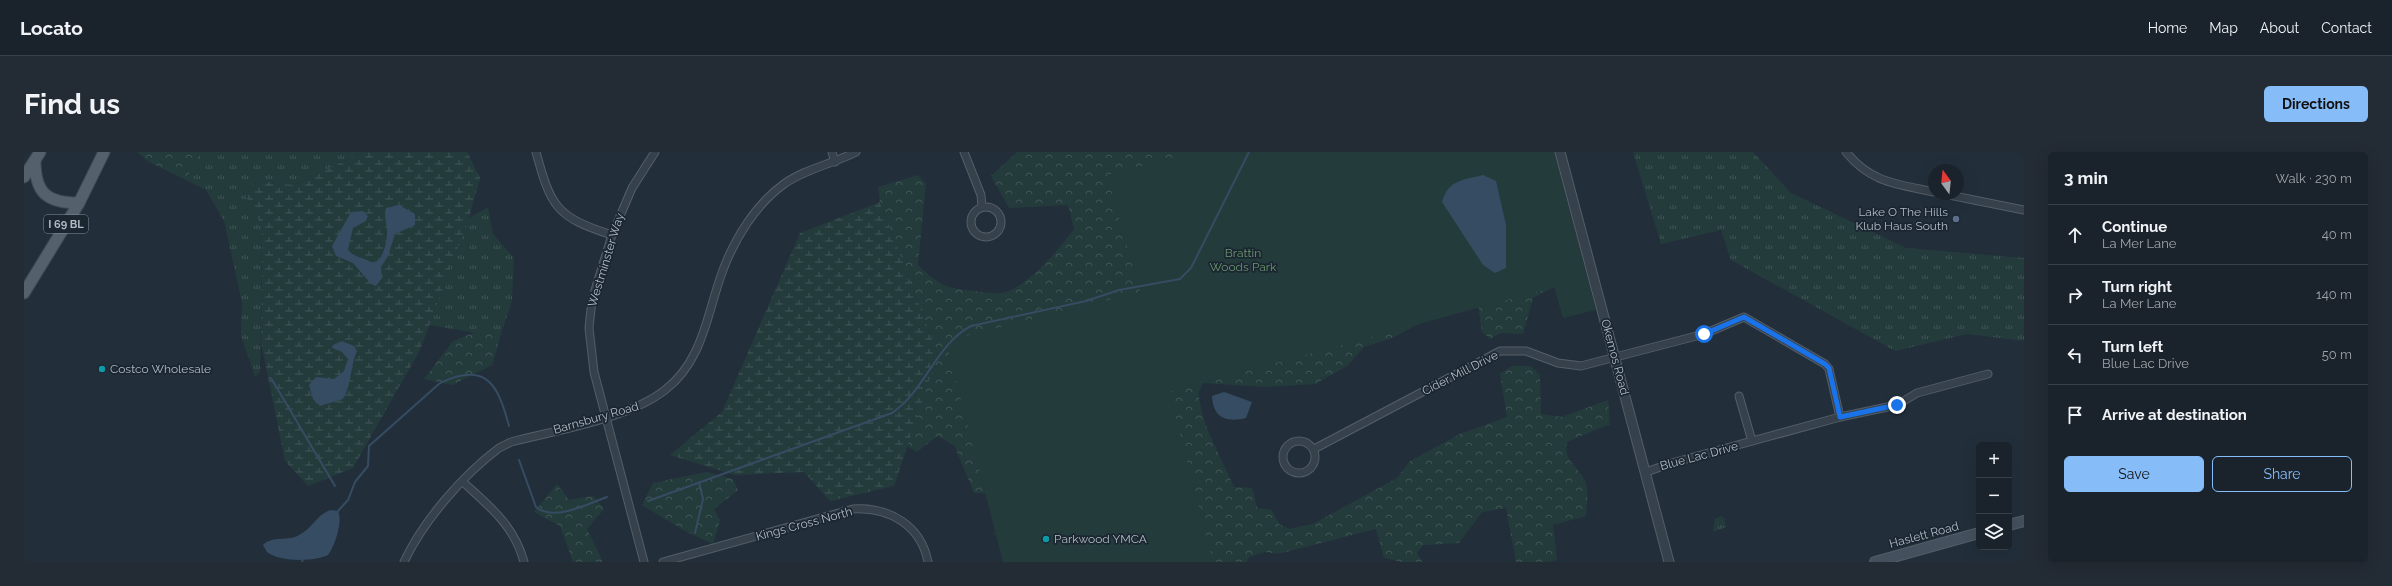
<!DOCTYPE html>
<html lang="en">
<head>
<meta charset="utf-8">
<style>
  body { margin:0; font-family:Raleway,sans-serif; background:#232b34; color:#f1f3f6 }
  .controls { position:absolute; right:12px; bottom:12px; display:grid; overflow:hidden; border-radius:6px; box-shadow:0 4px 16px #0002 }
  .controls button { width:36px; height:36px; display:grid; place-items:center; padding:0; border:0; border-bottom:1px solid #384048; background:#1a232c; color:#f1f3f6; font:20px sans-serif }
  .compass { position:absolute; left:1904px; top:12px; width:36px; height:36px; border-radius:50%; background:#1a232c; box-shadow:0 4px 16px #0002; rotate:345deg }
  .stop { position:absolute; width:12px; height:12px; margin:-9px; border:3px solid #1a73e8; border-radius:50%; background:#fff }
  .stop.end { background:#1a73e8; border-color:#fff; box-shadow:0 1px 4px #0008 }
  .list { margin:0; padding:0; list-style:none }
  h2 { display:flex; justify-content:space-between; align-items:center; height:52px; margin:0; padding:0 16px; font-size:17px }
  h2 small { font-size:13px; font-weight:400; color:#9fa4a9 }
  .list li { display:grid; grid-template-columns:26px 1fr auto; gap:12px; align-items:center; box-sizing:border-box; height:60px; padding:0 16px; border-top:1px solid #384048 }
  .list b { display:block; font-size:15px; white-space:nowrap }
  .list p { margin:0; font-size:13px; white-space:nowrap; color:#9fa4a9 }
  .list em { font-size:13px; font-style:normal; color:#9fa4a9 }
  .actions { display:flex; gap:8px; padding:12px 16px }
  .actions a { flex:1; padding:9px 0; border:1px solid #86bcf7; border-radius:6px; text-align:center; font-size:14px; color:#86bcf7 }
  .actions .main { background:#86bcf7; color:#111 }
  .icon { flex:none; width:22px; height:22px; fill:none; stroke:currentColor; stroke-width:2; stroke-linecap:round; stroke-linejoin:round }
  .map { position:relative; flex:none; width:2000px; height:410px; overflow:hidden; border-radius:6px }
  header { display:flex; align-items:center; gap:24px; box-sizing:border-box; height:56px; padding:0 20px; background:#1a232c; border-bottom:1px solid #384048 }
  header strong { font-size:19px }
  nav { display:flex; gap:22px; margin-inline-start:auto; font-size:14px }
  .intro { display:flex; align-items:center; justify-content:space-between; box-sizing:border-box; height:96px; padding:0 24px }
  h1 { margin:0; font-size:28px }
  .button { padding:10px 18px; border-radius:6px; background:#86bcf7; color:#111; font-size:14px; font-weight:700 }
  main { display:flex; gap:24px; padding:0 24px }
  aside { flex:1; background:#1a232c; border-radius:6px; box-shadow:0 4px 16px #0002 }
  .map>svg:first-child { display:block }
</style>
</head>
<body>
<header>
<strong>Locato</strong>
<nav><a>Home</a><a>Map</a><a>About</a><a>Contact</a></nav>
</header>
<div class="intro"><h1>Find us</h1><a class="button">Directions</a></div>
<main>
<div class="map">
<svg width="2000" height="410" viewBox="0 0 2000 410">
  <defs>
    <pattern id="grass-tufts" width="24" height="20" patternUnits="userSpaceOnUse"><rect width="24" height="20" fill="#243b3c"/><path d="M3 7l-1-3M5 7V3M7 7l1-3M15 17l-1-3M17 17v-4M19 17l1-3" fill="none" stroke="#415557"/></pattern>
    <pattern id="forest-crowns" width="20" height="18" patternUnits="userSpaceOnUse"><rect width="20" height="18" fill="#243b3c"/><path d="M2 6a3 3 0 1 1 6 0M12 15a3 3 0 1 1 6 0" fill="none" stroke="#415557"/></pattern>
    <pattern id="wetland-marsh" width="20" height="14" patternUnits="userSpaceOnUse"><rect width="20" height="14" fill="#243b3c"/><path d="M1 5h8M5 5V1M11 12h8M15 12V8" fill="none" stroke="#415557"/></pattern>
  </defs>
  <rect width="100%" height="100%" fill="#222f3b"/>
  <g fill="url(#grass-tufts)">
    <path d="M176,0h163l-69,33 -34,-4 -17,10 19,35 -2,145 -5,6 -14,-42 1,-32 -18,-82 -18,-31 -20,-10z"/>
    <path d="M1609,0h120l38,41 115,55 118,10v83l-57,-7 -72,17 -164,-91 -10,-30 -60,14z"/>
    <path d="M464,55l5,27 21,24 -2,43 -12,36 -71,-12 40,-107z"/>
    <path d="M1697,364l3,2 2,9 -13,5 2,-13z"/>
  </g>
  <g fill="url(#forest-crowns)">
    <path d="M113,0h63l-14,28 -37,-18z"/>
    <path d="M993,0h537l31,119 -52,27 -10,36 -22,-1 -11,6 -8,-7 -4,-27 -40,9 -46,24 -28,9 -17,19 -32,18 -51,3 -61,-4 -5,10 4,20 6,18 26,56 18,1 5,20 15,2 7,14 10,5 24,-5 84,-46 13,-17 50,-27 47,-17 -7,-43 12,-8h18l10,9 1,39 21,3 46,-17 2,24 -43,18c-5,20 14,25 19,42 3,8 0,23 0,32l-33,9 4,35 -9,2h-32l-10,-54 -24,4 -23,31 -36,2 -6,8 5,9h-20l-18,-4 -8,-29 -98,25 -13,-2 -16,5 -2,5h-125l-104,-30 -24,3 6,-22 -4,-19 -22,-1 -20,-48 -17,-9 -20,16 -10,-6 31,-92 -58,-152 -2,-15 40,-12 8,9 -8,81c19,19 29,24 56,26 8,1 20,3 28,2 25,-5 58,-45 72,-64l-6,-24 -59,3 -18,-32z"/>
    <path d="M457,178l19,7 -8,28 -40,20 -28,-6 29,-38z"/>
    <path d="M683,320l26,7 5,11 -24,19 6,11 -7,24 -30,-14 -41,-25 11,-22z"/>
    <path d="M533,332l12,16 24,-4 11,13 -17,20 16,33h-30l-13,-36 -26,-14z"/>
  </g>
  <g fill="url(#wetland-marsh)">
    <path d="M339,0h104l13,26 -11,40 -49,132 -67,118 -45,18 -23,-25 -24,-119 1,-116 -19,-35 17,-10 34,4z"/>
    <path d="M856,50l58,152 -44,132 -64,15 -26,-29 -69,3 -65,-20 52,-43 78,-179z"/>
  </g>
  <path fill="#243b3c" d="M1172,0h358l42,158 -33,8 -9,-31 -385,105 44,170h-210l-57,-221 194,-49 -33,-117z"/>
  <g fill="#364c62">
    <path d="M1459,23l13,6 10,44v43l-11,5 -12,-8 -41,-63c6,-22 21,-22 41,-27z"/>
    <path d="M375,53l16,9v11l-20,9 -7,22 -7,11 1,11 -6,8 -5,-2 -18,-21 -17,-7 -4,-10 19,-34 12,-1 5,5 -2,5 -13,7 -5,22c6,7 13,7 21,11 13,7 18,-19 18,-28 1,-9 -4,-15 -1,-25z"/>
    <path d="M318,189l12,5 3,5c-7,15 -5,33 -14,48l-23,7 -7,-7 -4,-14 7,-8 18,2 10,-8 4,-12 -6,-7 -10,-4 1,-3z"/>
    <path d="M1200,240l28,10 -6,16c-21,5 -33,-1 -34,-22z"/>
    <path d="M307,358l7,1c5,10 -3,35 -10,44 -15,7 -48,7 -61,-3l-4,-7c10,-10 25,-3 36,-10 13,-6 18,-21 32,-25z"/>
  </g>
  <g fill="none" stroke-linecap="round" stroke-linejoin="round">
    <g stroke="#364c62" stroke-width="2">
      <path d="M247,226l64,108"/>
      <path d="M495,308l17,47c18,15 51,-3 71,-10"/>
      <path d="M624,349l244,-88c33,-22 44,-69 79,-87l115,-25 33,-11 61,-11 11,-11 58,-116"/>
      <path d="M314,359l10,-11 7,-18 13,-16 1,-20 71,-63c47,-22 58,2 69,43"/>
      <path d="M671,381l8,-34 -4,-17"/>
      <path d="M278,410l1,-3"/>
    </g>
    <g stroke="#545e69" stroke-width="9">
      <g id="minor">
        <path d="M512,0c15,55 20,65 76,83"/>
        <path d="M808,0l3,10"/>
        <path d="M940,0l17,43 1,12"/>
        <path d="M1822,0c25,31 51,32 88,40"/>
        <path d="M1920,42l80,16"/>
        <circle cx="962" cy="70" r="15"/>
        <path d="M1715,244l13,45"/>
        <circle cx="1275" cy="305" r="16"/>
        <path d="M1290,297l186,-98h26l32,12 23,3 123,-32 40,-17 81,47 4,5 11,48"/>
        <path d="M1622,320l26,-9 168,-46 57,-12 20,-12 71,-19"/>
        <path d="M439,330c27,25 51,43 61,80"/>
        <path d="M380,410c19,-41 59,-87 95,-114l12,-6c46,-12 117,-23 154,-52 39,-30 42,-78 58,-120 12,-32 33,-66 61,-86 21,-15 48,-20 72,-32"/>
        <path d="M620,410l-50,-190 -5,-44 3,-28 20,-65 20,-47 23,-36"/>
        <path d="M639,410l190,-53c36,-2 68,16 75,53"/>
      </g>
    </g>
    <g stroke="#545e69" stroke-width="11">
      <path id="tertiary" d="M1536,0l109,410"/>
    </g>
    <g stroke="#545e69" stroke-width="12">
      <g id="secondary">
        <path d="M1985,373l15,-4"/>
        <path d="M1851,410l104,-29"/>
      </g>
    </g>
    <g stroke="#3f4a54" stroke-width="13">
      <g id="primary">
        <path d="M11,9c0,32 12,42 44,42"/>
        <path d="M0,25l16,-25"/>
        <path d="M0,141l55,-90 25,-51"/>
      </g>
    </g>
    <use href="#minor" stroke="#36414b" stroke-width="7"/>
    <use href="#tertiary" stroke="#36414b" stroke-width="9"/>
    <use href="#secondary" stroke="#44505e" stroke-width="10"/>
    <use href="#primary" stroke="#54606b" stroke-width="11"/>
  </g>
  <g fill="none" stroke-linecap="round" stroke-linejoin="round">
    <path stroke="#1a73e8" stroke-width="5" d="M1680,182l40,-17 81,47 4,4 11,49 57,-12"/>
  </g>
  <circle fill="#5c6f8a" stroke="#1b2630" stroke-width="1.5" cx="1932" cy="67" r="4"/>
  <g fill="#0f9aa8" stroke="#1b2630" stroke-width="1.5">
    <circle cx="78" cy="217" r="4"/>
    <circle cx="1022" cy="387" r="4"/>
  </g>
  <g text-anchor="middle" stroke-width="3.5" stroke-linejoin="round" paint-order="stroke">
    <rect fill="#1b2630" stroke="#848e9a" stroke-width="1" x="20" y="63" width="44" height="18" rx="3"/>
    <g font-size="11" font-weight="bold" fill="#b1bbc7">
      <text x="42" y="76">I 69 BL</text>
    </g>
    <g font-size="12" fill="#b1bbc7" stroke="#1b2630" text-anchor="start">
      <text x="1924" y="64" text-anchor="end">Lake O The Hills<tspan x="1924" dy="14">Klub Haus South</tspan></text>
      <text x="86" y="221">Costco Wholesale</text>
      <text x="1030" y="391">Parkwood YMCA</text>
    </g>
    <g font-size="12" fill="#69986f" stroke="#1b2630">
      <text x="1219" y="105">Brattin<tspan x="1219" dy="14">Woods Park</tspan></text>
    </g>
    <g font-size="12" fill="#b1bbc7" stroke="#1b2630">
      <text transform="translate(582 108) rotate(-73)" y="4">Westminster Way</text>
      <text transform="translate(1591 205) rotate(75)" y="4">Okemos Road</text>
      <text transform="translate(1436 221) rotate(-27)" y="4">Cider Mill Drive</text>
      <text transform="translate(572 266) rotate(-16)" y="4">Barnsbury Road</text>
      <text transform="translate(1675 304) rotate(-15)" y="4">Blue Lac Drive</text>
      <text transform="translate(780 372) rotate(-15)" y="4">Kings Cross North</text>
      <text transform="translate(1900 383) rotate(-15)" y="4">Haslett Road</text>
    </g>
  </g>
</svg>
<div class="controls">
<button>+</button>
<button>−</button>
<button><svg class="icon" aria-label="layers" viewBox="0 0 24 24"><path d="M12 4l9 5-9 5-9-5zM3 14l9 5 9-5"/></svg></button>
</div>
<svg class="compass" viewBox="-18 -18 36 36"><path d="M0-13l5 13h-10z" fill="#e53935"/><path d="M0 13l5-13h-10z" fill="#9fa4a9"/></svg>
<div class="stop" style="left:1680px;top:182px"></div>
<div class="stop end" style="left:1873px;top:253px"></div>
</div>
<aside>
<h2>3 min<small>Walk · 230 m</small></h2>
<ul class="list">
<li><svg class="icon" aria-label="ahead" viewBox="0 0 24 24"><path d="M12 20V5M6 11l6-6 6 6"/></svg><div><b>Continue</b><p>La Mer Lane</p></div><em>40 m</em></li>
<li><svg class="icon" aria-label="right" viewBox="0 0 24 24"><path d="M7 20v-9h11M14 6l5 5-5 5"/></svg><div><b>Turn right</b><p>La Mer Lane</p></div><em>140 m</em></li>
<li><svg class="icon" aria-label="left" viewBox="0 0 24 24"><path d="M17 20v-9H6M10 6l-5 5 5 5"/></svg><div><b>Turn left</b><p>Blue Lac Drive</p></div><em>50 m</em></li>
<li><svg class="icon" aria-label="arrive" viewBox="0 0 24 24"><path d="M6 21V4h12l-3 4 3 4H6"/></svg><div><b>Arrive at destination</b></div></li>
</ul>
<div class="actions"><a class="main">Save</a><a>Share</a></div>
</aside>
</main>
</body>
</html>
